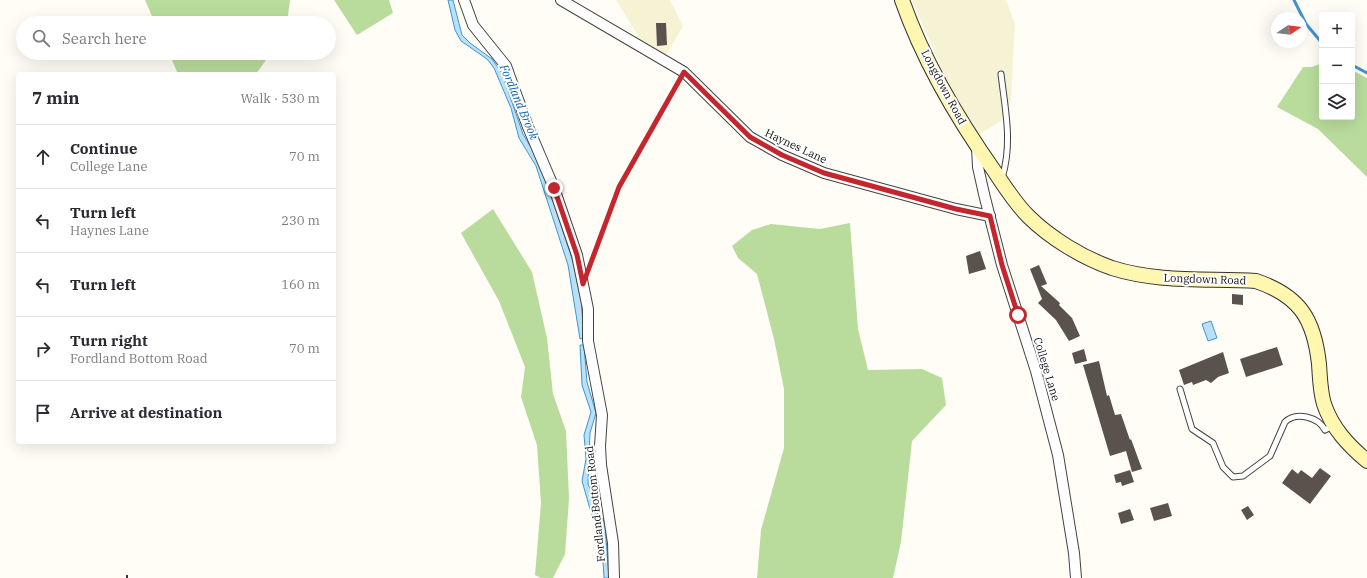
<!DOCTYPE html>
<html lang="en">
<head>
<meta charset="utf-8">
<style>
  body { margin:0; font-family:"IBM Plex Serif",serif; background:#f2f2f3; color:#2b2b33 }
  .controls { position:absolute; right:12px; top:12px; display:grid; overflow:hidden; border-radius:4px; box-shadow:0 4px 16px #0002 }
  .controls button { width:36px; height:36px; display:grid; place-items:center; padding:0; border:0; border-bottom:1px solid #e1e1e2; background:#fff; color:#2b2b33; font:20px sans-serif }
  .compass { position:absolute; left:1271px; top:12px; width:36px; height:36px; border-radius:50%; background:#fff; box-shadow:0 4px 16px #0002; rotate:77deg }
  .stop { position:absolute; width:12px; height:12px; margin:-9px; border:3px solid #c4262e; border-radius:50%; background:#fff }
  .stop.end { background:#c4262e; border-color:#fff; box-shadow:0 1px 4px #0008 }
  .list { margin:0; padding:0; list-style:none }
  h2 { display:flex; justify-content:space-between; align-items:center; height:52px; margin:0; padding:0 16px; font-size:17px }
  h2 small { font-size:13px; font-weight:400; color:#7c7c81 }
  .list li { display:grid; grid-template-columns:26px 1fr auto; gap:12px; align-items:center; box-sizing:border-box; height:64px; padding:0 16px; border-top:1px solid #e1e1e2 }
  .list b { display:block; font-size:15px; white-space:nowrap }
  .list p { margin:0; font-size:13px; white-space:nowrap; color:#7c7c81 }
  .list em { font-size:13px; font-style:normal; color:#7c7c81 }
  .icon { flex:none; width:22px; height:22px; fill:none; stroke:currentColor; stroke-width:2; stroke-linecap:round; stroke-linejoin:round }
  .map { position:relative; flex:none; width:1367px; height:578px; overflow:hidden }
  .search { position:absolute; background:#fff; box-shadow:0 4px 16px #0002; left:16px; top:16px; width:320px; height:44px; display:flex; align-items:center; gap:10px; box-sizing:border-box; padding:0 14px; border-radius:22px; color:#7c7c81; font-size:15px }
  .panel { position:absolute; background:#fff; box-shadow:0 4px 16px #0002; left:16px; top:72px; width:320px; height:372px; border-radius:4px }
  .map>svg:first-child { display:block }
</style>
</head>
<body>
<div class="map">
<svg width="1367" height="578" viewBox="0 0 1367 578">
  <rect width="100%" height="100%" fill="#fffdf5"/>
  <g fill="#f6f3d4">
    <path d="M616,0h54l13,26 -18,31 -23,-15z"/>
    <path d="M912,0h94l9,24 -4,76 -10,21 -23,14 -33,-59z"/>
  </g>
  <g fill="#b9dc9c">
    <path d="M145,0h145l-3,23h-132z"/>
    <path d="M334,0h55l4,13 -36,22z"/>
    <path d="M169,53h102l-15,21h-78z"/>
    <path d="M1322,63v54h30v-47l15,8v99l-49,-48 -41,-22 26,-40h9z"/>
    <path d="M493,209l39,63 15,66 6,56 13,37 3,68 -4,55 -12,24h-12l-6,-3 6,-72 -4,-58 -16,-48 4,-30 -26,-66 -38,-68z"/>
    <path d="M850,223l8,106 10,41 54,-1 20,9 4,27 -34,36 -11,101 -8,36h-136l4,-48 23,-82v-59l-10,-50 -17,-65 -19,-16 -6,-12 20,-16 19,-6 49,5z"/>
  </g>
  <g fill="#b9e0f7" stroke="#3f96cf">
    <path d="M448,0h5l9,35 8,8 22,16 10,14 21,61 12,20 9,19 30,92 7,33 3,40 -4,1 -12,-74 -32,-99 -17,-28 -8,-30 -17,-40 -7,-9 -26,-18 -6,-11z"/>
    <path d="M1211,321l6,17 -9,3 -6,-17z"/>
    <path d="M580,345h4l3,37 9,31 -6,20 -2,51 6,14 2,14 7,7 2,6 4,53h-5l-3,-51 -2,-5 -7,-6 -10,-35 4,-22 -2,-24 7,-23 -9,-27z"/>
  </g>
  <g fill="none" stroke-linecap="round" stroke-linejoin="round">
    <g stroke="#3f96cf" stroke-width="3">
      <path d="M1294,0l12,24 16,19"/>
      <path d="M1352,65l15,8"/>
    </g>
  </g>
  <g fill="#5a524d">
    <path d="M656,23h10l1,22 -10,1z"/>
    <path d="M980,251l6,18 -17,5 -3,-18z"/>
    <path d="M1039,265l8,19 -6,2 19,17 -1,2 13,13 8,18 -11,5 -13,-21 -18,-17 4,-4 -12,-30z"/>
    <path d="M1232,294l11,1v10l-11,-1z"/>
    <path d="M1277,347l6,18 -37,12 -6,-18z"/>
    <path d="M1084,349l3,12 -12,3 -3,-11z"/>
    <path d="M1223,352l6,21 -11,4 -7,6 -5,-3 -13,5 -1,-3 -8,3 -5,-15z"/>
    <path d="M1099,361l8,35 2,-1 6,20 6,-1 9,26 1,-1 11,30 -10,3 -6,-21 -16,5 -27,-91z"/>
    <path d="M1320,468l11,8 -21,28 -28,-21 10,-14 6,5 3,-4 11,8z"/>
    <path d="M1130,470l4,12 -12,4 -1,-4 -5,1 -2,-8z"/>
    <path d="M1168,503l4,13 -18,5 -4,-13z"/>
    <path d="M1248,506l6,9 -7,5 -6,-10z"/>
    <path d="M1130,509l4,11 -13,4 -3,-11z"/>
  </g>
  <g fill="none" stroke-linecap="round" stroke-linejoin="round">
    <g stroke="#444" stroke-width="7">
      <g id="service">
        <path d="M1001,74c4,35 12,69 1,104"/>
        <path d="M1180,389l12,40 21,14 10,24 10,10 10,-1 27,-20 15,-34c11,-11 33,-5 40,8l8,-4"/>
      </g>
    </g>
    <g stroke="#444" stroke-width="12">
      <g id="minor">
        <path d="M464,0l9,25 33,41 22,61 26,61 23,67 11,54v32l14,74 -2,31 1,19 12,78 1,35"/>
        <path d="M561,0l123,72 66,65 32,18 42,18 132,36 34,7"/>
        <path d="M977,147l1,20 6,27 18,71 34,106 22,84 16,98 2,25"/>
      </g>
    </g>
    <g stroke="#333" stroke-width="16">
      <path id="secondary" d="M902,0c21,60 57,121 93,172 10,15 20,31 33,44 22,22 55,42 84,52 47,15 96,10 144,13 44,15 58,38 63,83 1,13 1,27 5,40 8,24 24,41 43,57"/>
    </g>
    <g stroke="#333" stroke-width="2" stroke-dasharray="4 2" stroke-linecap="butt">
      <path d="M589,266l30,-79 61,-107"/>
      <path d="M127,575v3"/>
    </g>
    <use href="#service" stroke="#fff" stroke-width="5"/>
    <use href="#minor" stroke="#fff" stroke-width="10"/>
    <use href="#secondary" stroke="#fff6b0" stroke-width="14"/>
  </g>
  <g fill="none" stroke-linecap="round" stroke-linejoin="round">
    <path stroke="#c4262e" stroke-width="5" d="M554,188l23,67 6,29 36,-97 65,-115 66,65 32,18 42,18 132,36 34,7 12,49 16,50"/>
  </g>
  <g text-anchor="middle" stroke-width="4" stroke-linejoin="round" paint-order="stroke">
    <g font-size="11" fill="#111" stroke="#fff">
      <text transform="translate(944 87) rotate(62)" y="4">Longdown Road</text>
      <text transform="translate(796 146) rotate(25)" y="4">Haynes Lane</text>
      <text transform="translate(1205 279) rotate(2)" y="4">Longdown Road</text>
      <text transform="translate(1047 369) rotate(73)" y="4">College Lane</text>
      <text transform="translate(595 504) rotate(-96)" y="4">Fordland Bottom Road</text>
    </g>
    <g font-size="12" font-style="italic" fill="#1768a6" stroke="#fff">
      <text transform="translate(519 102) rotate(67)" y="4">Fordland Brook</text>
    </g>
  </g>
</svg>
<div class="controls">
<button>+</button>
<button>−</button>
<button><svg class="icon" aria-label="layers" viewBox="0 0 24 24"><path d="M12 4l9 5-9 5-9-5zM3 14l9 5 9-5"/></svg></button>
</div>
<svg class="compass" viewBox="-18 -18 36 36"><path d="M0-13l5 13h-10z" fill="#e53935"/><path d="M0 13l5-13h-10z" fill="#7c7c81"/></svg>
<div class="stop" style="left:1018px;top:315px"></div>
<div class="stop end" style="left:554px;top:188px"></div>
<div class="search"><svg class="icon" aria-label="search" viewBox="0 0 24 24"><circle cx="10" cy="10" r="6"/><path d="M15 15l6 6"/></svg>Search here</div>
<section class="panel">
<h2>7 min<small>Walk · 530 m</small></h2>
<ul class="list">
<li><svg class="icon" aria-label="ahead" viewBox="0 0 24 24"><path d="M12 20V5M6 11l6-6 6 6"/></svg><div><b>Continue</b><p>College Lane</p></div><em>70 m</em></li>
<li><svg class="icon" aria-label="left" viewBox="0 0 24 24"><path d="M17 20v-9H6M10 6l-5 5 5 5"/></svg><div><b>Turn left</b><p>Haynes Lane</p></div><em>230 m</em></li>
<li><svg class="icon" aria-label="left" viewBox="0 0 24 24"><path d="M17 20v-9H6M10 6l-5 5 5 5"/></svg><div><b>Turn left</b></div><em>160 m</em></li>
<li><svg class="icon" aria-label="right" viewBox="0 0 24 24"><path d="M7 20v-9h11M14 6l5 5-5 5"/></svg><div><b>Turn right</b><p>Fordland Bottom Road</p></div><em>70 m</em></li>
<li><svg class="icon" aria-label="arrive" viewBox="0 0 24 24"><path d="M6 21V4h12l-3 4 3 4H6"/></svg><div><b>Arrive at destination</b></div></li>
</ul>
</section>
</div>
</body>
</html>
